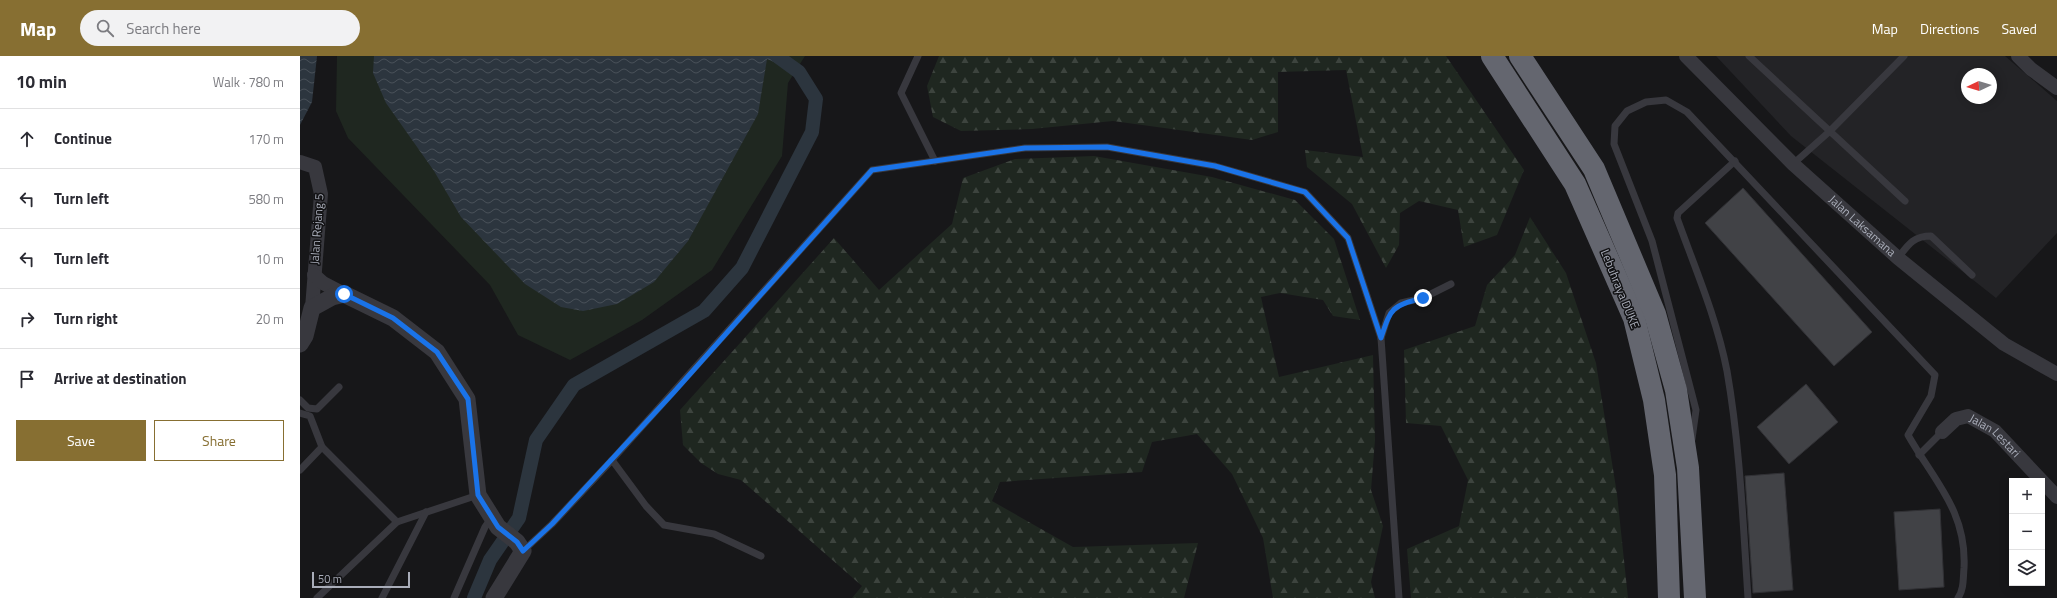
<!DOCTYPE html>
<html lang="en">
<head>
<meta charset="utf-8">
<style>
  body { margin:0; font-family:"Titillium Web",sans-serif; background:#f2f2f3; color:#2b2b33 }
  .controls { position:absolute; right:12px; bottom:12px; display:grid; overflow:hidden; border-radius:0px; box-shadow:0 2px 10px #0003 }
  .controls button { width:36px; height:36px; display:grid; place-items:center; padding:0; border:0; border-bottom:1px solid #e1e1e2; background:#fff; color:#2b2b33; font:20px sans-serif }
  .compass { position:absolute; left:1661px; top:12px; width:36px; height:36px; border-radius:50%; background:#fff; box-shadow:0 2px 10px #0003; rotate:266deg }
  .scale { position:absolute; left:12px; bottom:10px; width:98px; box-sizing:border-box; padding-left:4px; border:2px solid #a9adb9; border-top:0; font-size:11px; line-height:14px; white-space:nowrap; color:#a9adb9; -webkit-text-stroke:3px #121214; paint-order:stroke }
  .stop { position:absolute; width:12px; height:12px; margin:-9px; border:3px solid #1a73e8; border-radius:50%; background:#fff }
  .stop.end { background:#1a73e8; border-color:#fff; box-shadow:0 1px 4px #0008 }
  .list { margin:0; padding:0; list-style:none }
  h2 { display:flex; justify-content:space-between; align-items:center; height:52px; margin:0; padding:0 16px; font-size:17px }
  h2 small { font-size:13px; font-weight:400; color:#7c7c81 }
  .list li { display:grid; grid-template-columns:26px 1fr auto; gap:12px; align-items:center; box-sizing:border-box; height:60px; padding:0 16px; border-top:1px solid #e1e1e2 }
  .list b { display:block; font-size:15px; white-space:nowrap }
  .list em { font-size:13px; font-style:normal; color:#7c7c81 }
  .actions { display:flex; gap:8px; padding:12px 16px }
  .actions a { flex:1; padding:9px 0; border:1px solid #876f32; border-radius:0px; text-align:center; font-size:14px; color:#876f32 }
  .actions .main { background:#876f32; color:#fff }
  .icon { flex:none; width:22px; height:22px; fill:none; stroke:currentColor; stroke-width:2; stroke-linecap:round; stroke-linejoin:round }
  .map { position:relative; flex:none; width:1757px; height:542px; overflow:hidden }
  header { display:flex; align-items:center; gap:24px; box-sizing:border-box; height:56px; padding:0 20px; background:#876f32; color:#fff }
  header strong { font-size:19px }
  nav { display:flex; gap:22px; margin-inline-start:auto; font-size:14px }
  .search { width:280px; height:36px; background:#f2f2f3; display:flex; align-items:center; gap:10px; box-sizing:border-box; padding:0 14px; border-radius:22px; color:#7c7c81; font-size:15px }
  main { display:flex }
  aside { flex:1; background:#fff }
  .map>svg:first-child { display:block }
</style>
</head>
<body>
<header>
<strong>Map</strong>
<div class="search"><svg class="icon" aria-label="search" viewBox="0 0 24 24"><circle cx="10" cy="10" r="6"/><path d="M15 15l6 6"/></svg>Search here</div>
<nav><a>Map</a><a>Directions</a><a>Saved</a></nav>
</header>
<main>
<aside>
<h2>10 min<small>Walk · 780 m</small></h2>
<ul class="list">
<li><svg class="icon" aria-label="ahead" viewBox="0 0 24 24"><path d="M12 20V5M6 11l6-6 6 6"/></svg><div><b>Continue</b></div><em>170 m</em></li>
<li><svg class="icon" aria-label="left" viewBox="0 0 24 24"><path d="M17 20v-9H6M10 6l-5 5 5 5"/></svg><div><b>Turn left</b></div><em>580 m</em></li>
<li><svg class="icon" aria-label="left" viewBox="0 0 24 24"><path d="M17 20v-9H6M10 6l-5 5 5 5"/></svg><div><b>Turn left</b></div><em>10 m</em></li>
<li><svg class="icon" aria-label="right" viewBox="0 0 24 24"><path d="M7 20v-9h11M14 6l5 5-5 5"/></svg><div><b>Turn right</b></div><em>20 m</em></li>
<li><svg class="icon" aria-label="arrive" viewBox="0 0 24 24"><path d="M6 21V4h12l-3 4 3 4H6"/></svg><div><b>Arrive at destination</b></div></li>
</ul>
<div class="actions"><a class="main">Save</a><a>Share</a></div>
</aside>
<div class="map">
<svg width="1757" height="542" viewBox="0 0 1757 542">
  <defs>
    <pattern id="forest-firs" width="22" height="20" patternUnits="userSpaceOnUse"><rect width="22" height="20" fill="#1f2720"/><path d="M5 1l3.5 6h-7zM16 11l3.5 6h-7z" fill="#3d443e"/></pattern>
    <pattern id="water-waves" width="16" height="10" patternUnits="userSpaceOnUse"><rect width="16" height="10" fill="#2c353e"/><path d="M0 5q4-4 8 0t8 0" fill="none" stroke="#485058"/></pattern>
  </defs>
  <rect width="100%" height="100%" fill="#171719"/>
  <path fill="#232326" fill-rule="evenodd" d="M1416,0h289l52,45v132l-61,65 -205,-162zM1667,18h24v24h-24z"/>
  <path fill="#1f2720" d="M37,0h468l-17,27 -6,73 -70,114 -70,50 -72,40 -52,-25 -28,-50 -142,-147 -12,-27z"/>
  <g fill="url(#forest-firs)">
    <path d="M639,0h507l78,114 -27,65 -33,12 -6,-37 -39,-9 -19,12 -1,32 -13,23 -34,-64 -45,-37 -2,-17 58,7 -17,-87 -68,2v60l-26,8 -139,-19 -81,8 -71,2 -28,-14 -6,-31z"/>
    <path d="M794,100l118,21 83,23 39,39 26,81 -27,-4 -10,-16 -43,-7 -19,4 18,80 94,-22 2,85 -4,50 12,36 -12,56 4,16h-102l-10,-60 -31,-64 -35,-40 -45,8 -10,30 -142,10 -8,19 81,46 125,-4 -14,55h-332l10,-12 -121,-106 -23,-6 -17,-11 -18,-18 -3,-35 154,-172 45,52 73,-66 11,-46 52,-19z"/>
    <path d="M1230,161l36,56 30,90 21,131 11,104h-217l-4,-49 52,-23 9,-46 -27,-54 -35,-3 -2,-73 71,-24 12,-41 28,-30z"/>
  </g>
  <g fill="url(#water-waves)">
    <path d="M0,0h17l-5,46 -12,23z"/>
    <path d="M74,0h415l-8,9 -14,-6 -9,55 -70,127 -34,41 -37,22 -34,7 -22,-4 -36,-23 -64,-67 -27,-46 -48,-68 -13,-30z"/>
  </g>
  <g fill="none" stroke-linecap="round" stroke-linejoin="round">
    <path stroke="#2c353e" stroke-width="14" d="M174,542l16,-38 29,-42 17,-78 38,-55 130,-74 38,-43 70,-136 4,-33 -17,-27 -22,-16"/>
  </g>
  <g fill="#414246" stroke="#313135">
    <path d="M1443,132l129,144 -38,34 -129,-143z"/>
    <path d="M1506,328l32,38 -49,42 -32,-37z"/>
    <path d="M1484,417l9,117 -40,3 -8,-117z"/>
    <path d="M1640,453l4,78 -45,3 -5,-78z"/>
  </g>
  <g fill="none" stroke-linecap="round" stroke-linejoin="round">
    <g stroke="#38383e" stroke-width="7">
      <path d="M618,0l-17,37 34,68"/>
      <path d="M1449,0l156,145"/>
      <path d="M1435,105l-57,52 -1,5c18,50 40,101 50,153 13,75 16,152 21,227"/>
      <path d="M1493,108l37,-33 74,-75"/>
      <path d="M1598,202c10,-13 15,-22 33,-22l41,39"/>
      <path d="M1081,282l8,-25 12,-10 22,-5 28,-14"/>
      <path d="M0,344l8,8 9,1 22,-22"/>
      <path d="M0,357l10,3 12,31 75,75 81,-27"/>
      <path d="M1392,383l4,-29 -44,-169 -38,-97 1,-18 12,-15 19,-9 20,-2 21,12 248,263 -4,21 -23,39c26,46 59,76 56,133 -1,11 0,21 -6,30"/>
      <path d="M1619,399l23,-23"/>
      <path d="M312,404l34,46 18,19 50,9 47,22"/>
      <path d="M0,414l22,-23"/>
      <path d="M223,495l29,-27 60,-64 260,-290 153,-22 82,-1 108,19 90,26 43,46 33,100 18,260"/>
      <path d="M17,542l80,-76"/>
      <path d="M82,542l44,-86"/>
      <path d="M154,542l31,-71 7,-10"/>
    </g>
    <g stroke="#38383e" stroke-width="14">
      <path id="s1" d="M1386,0l107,108 105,94 106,86 53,30"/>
      <path d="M1718,0l13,13 26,19"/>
      <path d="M0,106l15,5 6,27 -9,114"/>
      <path d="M14,219l9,8 21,11"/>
      <path id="s2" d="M1642,376l14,-13 12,-3 27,15 62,66"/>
    </g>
    <path stroke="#38383e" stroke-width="17" d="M0,288l5,-8 7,-28 20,-11 12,-3 49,24 44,34 30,47 11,96 20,32 19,15 6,9 -29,47"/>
    <g stroke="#64666f" stroke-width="22">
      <path d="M1192,0l83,128 59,134 20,82 11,75 4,123"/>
      <path d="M1220,0l74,113 61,145 21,76 12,78 7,130"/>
    </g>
  </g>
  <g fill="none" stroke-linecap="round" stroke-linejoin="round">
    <path stroke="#1a73e8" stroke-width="5" d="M44,238l49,24 44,34 31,47 10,96 20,32 19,15 6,9 29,-27 122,-132 198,-222 153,-22 82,-1 108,19 90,26 43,46 33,100c10,-30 10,-32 42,-40"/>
  </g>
  <g text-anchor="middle" stroke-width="3" stroke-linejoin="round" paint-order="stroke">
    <g font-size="12" fill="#a9adb9" stroke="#121214">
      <text dy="4" stroke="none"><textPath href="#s1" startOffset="245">Jalan Laksamana</textPath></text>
      <text transform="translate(17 173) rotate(-86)" y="4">Jalan Rejang 5</text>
      <text transform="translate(1320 233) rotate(68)" y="4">Lebuhraya DUKE</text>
      <text dy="4" stroke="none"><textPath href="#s2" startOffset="65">Jalan Lestari</textPath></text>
    </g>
  </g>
</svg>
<div class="controls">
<button>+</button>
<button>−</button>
<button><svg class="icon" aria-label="layers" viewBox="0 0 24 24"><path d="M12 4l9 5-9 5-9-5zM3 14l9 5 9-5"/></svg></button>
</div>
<svg class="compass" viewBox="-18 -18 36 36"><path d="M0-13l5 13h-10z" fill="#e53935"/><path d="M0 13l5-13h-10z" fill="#7c7c81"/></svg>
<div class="scale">50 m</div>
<div class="stop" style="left:44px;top:238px"></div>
<div class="stop end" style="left:1123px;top:242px"></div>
</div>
</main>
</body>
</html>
